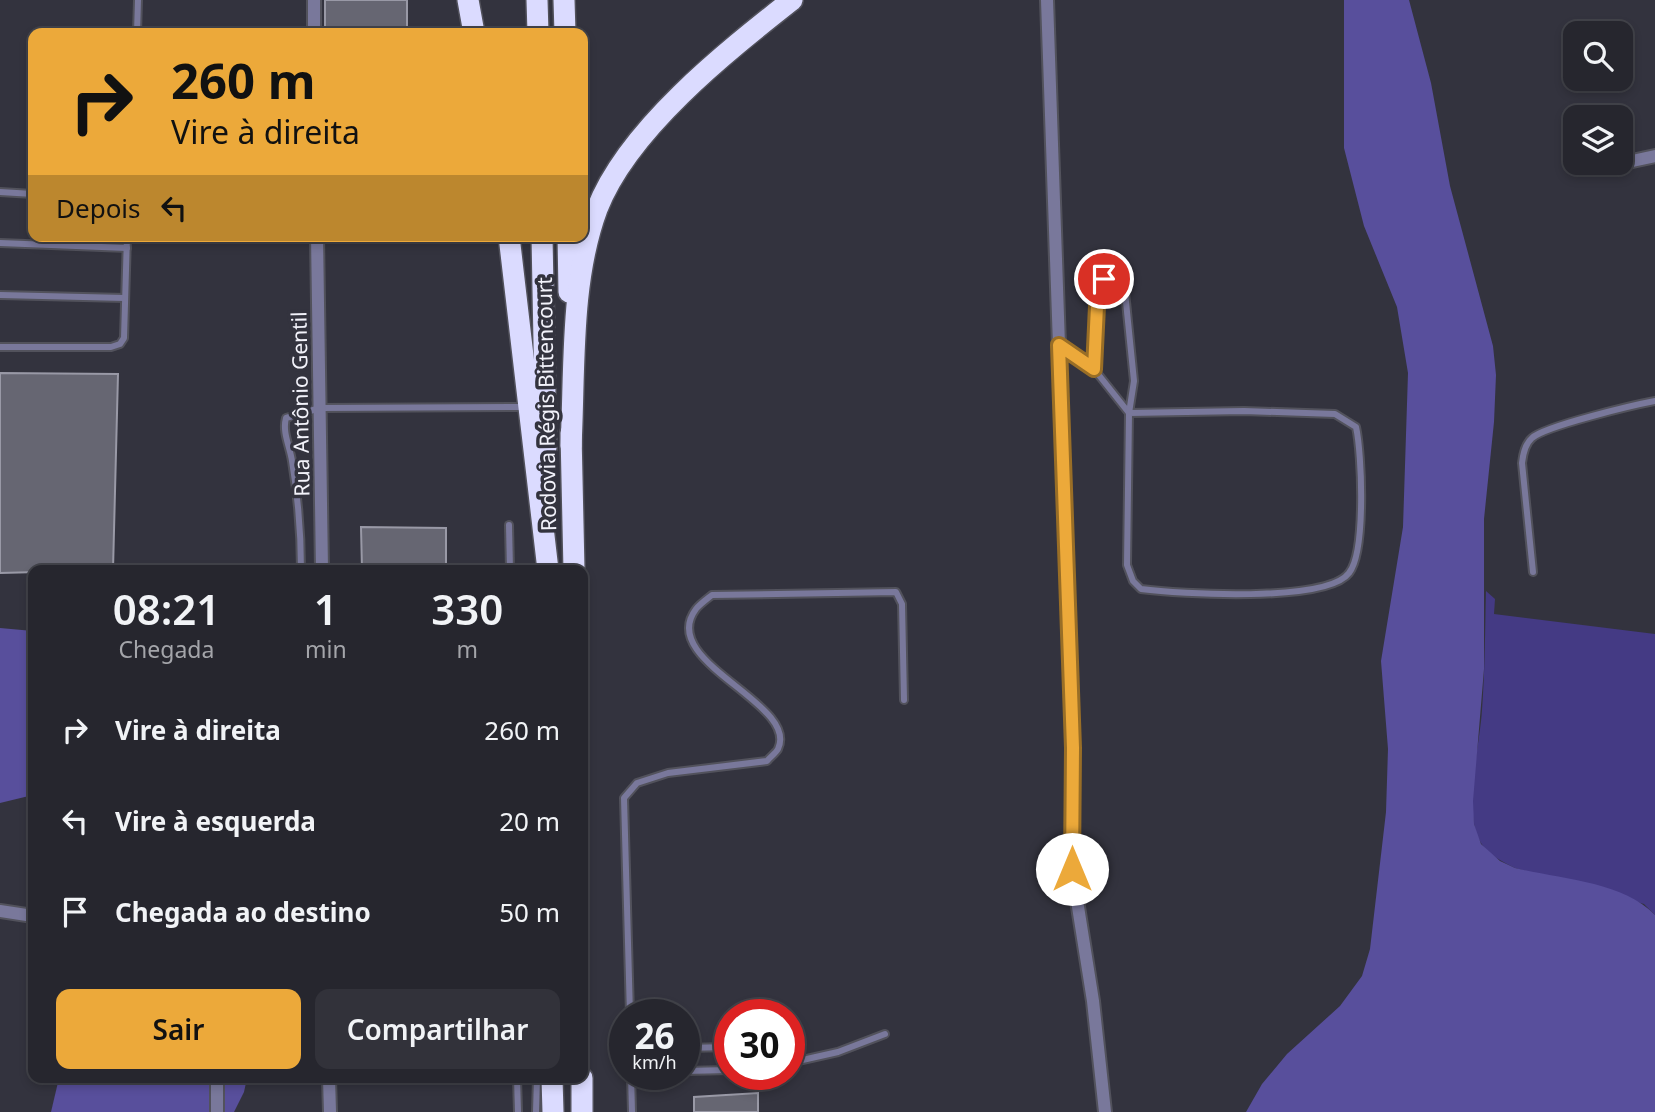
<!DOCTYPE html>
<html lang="pt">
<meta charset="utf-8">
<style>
:root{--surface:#26262e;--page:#32323a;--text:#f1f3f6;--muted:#a4a5aa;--line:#42434a;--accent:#eca93a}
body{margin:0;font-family:"Noto Sans",sans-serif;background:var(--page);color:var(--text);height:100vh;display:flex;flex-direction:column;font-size:26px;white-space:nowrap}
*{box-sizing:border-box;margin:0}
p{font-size:23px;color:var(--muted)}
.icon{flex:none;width:38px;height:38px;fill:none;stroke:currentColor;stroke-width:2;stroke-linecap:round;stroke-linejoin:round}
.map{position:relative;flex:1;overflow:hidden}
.sheet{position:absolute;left:28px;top:565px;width:560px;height:518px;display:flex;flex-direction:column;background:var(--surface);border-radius:14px;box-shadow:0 4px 10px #0003,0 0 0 2px var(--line)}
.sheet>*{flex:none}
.hud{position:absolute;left:28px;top:28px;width:560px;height:214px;border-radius:14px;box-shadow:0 4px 10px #0003,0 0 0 2px var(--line);background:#eca93a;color:#111;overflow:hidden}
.fabs{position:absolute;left:1563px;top:21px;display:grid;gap:14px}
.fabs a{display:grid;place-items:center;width:70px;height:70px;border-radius:14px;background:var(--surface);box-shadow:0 4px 10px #0003,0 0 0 2px var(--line);font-size:35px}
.speed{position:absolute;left:609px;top:999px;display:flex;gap:14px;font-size:35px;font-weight:700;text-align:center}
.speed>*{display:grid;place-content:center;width:91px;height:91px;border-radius:50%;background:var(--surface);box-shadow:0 4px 10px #0003,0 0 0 2px var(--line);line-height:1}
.speed small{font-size:18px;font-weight:400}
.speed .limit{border:10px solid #d22;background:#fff;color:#111}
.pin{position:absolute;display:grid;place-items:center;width:60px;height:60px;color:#fff;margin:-30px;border:4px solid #fff;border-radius:50%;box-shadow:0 2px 7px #0007}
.me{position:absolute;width:77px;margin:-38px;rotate:0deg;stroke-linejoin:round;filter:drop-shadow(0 0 5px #0008)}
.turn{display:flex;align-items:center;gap:24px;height:147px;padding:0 28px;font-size:32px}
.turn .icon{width:91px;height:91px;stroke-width:2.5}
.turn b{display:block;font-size:49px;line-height:60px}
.then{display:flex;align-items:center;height:66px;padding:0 28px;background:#0003;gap:14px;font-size:26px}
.eta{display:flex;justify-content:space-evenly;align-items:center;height:119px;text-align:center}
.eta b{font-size:42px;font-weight:600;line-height:49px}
.button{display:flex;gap:14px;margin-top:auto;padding:14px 28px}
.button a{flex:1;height:80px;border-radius:14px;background:var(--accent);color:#111;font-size:28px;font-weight:600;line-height:80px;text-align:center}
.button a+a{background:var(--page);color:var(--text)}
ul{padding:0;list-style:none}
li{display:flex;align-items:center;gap:21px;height:91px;padding:0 28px}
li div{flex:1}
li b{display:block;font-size:26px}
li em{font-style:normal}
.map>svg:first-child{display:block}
.green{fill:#443a84}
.forest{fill:#584f9c}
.building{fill:#666672;stroke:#9999a6;stroke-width:2}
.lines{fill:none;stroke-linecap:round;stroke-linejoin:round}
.lane-casing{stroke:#52525c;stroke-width:10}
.street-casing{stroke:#52525c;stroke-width:16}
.highway-casing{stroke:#52525c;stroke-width:24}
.lane{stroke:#79789b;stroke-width:6}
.street{stroke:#79789b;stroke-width:12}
.highway{stroke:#dbdbff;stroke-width:21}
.route-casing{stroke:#996e26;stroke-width:18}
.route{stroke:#eca93a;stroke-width:12}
.labels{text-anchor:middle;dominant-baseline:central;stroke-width:7;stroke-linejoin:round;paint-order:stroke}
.street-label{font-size:21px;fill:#f2f2fa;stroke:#33333e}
</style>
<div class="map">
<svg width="1655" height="1112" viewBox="0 0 1655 1112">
<rect width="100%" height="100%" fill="#33333e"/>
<path class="green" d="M1486 591 1495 599 1494 614 1655 634V915L1644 904 1515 868C1503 862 1488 855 1481 843 1462 813 1480 745 1482 710 1485 671 1485 631 1486 591Z"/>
<g class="forest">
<path d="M1344 0H1409L1431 83 1450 186 1493 346 1496 375 1494 422 1484 519V669L1473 801 1474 824 1481 844 1500 861 1515 868C1559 879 1622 881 1655 915V1112H1246L1262 1084 1287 1054 1340 1006 1362 976 1370 949 1386 812 1388 749 1381 661 1403 527 1408 373 1397 307 1364 226 1344 148Z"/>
<polygon points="0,628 33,631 33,795 0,803"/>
<polygon points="59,1078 247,1078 244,1092 234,1112 51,1112"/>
</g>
<g class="building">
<rect x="325" y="0" width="82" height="33"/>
<polygon points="0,373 118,374 113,570 0,573"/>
<polygon points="361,527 446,528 446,570 362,570"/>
<polygon points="758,1093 758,1112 694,1112 694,1097"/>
</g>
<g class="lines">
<defs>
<g id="lane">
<polyline points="137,33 138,0"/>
<polyline points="0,192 33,194"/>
<polyline points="0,243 127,248"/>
<polyline points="0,295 125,298"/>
<polyline points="1059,345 1094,369 1129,413"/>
<polyline points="0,347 111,347 120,344 124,338 127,236"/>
<path d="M1094 369 1098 285C1107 276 1113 277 1124 282L1134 381 1129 413 1127 565 1133 581 1141 589C1178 594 1327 603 1349 573 1366 552 1362 454 1356 427L1335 414 1244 411 1129 413"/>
<polyline points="509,525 510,570"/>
<path d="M301 570C301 534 298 497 292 461 290 447 282 432 286 418L320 408 524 407"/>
<path d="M1533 572 1522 463C1523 454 1525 444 1532 438 1545 426 1634 405 1655 401"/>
<path d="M630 1015 624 798 637 783 668 773 767 761C770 757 776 753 778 749 800 703 656 662 696 609 700 604 707 599 712 595L896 592 902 604 904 700"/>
<polyline points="669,1015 669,1010"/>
<polyline points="684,1048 730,1047"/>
<polyline points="789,1063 838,1052 885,1034"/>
<polyline points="684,1071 730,1070"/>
<polyline points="631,1074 632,1112"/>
<polyline points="517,1078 518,1112"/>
<polyline points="536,1112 537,1078"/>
</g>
<g id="street">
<polyline points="314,0 314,33"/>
<polyline points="1047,0 1073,748 1072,869 1093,1001 1105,1112"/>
<polyline points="1609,166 1655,156"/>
<polyline points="317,236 322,570"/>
<polyline points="0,911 33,916"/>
<polyline points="329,1078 330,1112"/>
<polyline points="217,1112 217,1078"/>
</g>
<g id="highway">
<polyline points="468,0 474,33"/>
<polyline points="537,0 538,33"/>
<polyline points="564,0 565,33"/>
<polyline points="509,236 548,570"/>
<polyline points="542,236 546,448"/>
<polyline points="568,236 569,292"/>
<polyline points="571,433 574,570"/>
<path d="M571 446C575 369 570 282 597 209 628 129 726 52 792 0"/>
<polyline points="552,1078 553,1112"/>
<polyline points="582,1078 582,1112"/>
</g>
</defs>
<use href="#lane" class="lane-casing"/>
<use href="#street" class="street-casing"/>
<use href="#highway" class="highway-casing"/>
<use href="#lane" class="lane"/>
<use href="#street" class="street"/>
<use href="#highway" class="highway"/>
</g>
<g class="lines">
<defs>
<polyline id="route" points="1072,869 1073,748 1059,345 1094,369 1098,285 1104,279"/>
</defs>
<use href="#route" class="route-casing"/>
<use href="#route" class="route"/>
</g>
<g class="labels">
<g class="street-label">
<text transform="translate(300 404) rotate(-91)">Rua Antônio Gentil</text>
<text transform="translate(546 404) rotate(-91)">Rodovia Régis Bittencourt</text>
</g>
</g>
</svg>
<div class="fabs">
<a><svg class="icon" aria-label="search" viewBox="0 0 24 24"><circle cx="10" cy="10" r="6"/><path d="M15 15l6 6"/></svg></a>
<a><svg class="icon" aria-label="layers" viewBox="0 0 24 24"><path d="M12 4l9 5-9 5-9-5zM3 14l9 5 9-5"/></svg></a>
</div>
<div class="speed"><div>26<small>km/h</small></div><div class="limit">30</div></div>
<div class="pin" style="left:1104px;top:279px;background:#d93025"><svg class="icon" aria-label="arrive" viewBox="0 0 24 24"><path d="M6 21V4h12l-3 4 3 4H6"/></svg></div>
<svg class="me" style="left:1072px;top:869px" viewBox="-20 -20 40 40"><circle r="19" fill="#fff"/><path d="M0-13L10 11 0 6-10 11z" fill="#eca93a"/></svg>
<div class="hud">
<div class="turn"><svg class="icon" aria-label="right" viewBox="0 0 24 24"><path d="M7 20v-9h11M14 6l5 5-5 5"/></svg><div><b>260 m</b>Vire à direita</div></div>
<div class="then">Depois<svg class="icon" aria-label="left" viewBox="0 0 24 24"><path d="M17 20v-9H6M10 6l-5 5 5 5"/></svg></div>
</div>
<section class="sheet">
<div class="eta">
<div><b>08:21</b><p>Chegada</p></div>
<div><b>1</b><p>min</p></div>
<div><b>330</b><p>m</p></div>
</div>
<ul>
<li><svg class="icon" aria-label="right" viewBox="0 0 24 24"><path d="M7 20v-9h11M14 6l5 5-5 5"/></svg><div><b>Vire à direita</b></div><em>260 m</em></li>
<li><svg class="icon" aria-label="left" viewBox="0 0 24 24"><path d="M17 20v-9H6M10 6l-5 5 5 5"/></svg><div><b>Vire à esquerda</b></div><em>20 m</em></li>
<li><svg class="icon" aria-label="arrive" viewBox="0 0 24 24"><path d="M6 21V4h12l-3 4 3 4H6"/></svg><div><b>Chegada ao destino</b></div><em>50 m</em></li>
</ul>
<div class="button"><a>Sair</a><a>Compartilhar</a></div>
</section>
</div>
